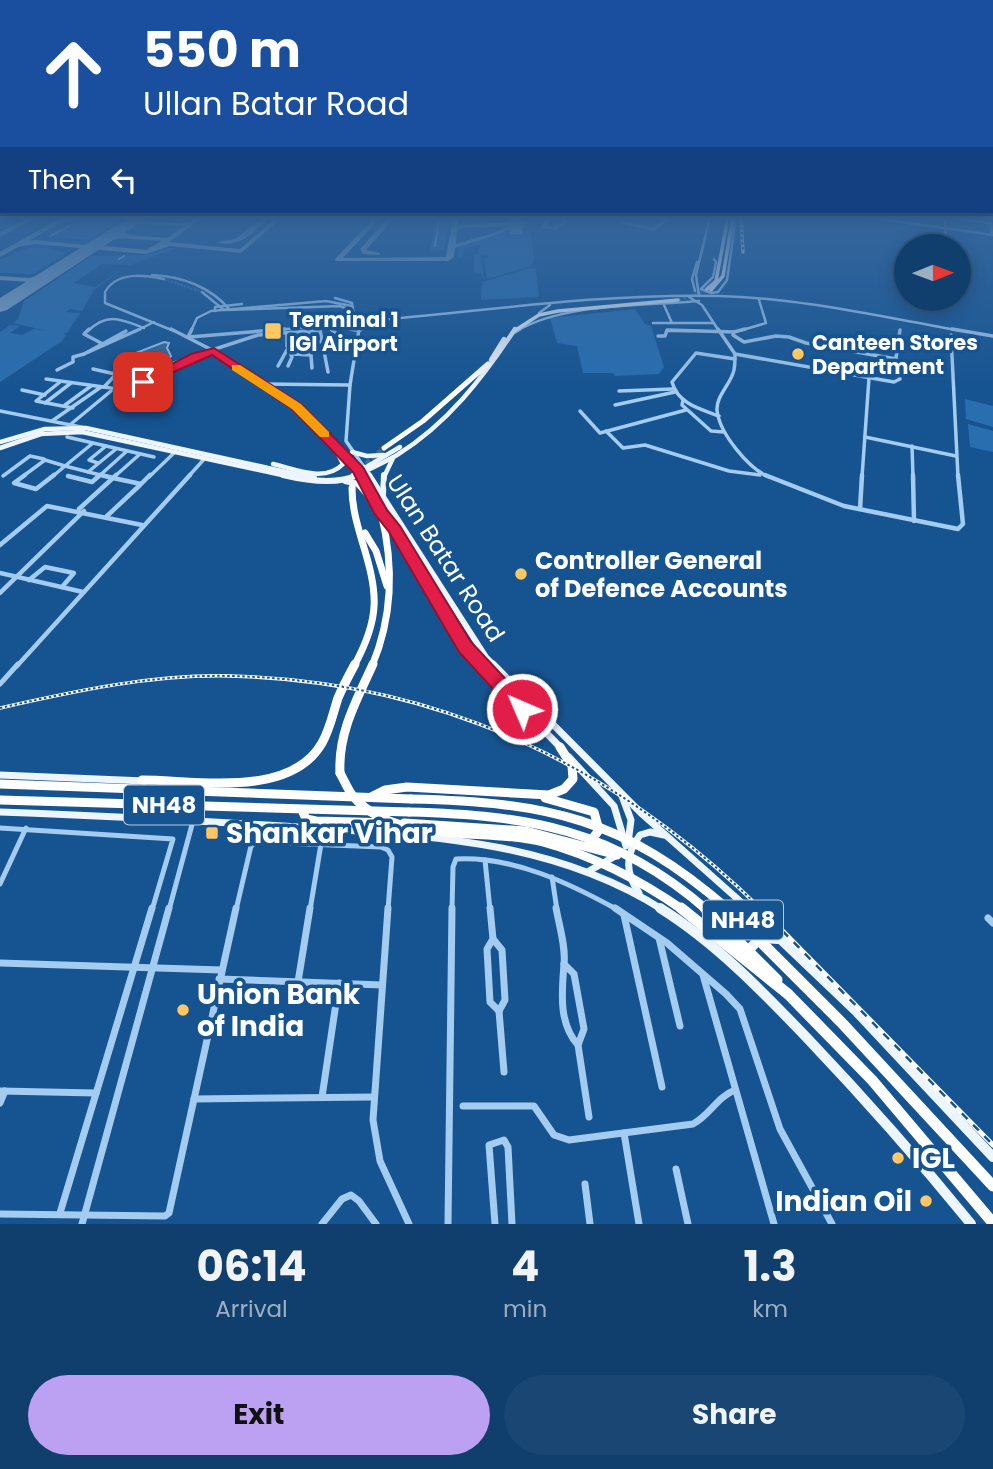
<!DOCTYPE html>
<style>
:root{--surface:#103f6d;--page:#194672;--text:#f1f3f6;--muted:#9cafc2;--line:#305880;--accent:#bca0f2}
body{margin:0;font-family:Poppins,sans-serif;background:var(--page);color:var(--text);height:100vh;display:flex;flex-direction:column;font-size:26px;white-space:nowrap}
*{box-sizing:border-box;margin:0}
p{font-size:23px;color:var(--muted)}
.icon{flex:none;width:38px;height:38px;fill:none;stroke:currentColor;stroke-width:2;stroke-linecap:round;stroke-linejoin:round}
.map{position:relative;height:1224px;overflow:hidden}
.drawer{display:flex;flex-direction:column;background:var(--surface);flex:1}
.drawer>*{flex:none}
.hud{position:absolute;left:0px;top:0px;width:994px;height:214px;box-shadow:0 4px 18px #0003,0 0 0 2px var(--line);background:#1a4fa0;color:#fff;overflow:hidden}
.needle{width:46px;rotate:89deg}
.buttons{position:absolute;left:894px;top:234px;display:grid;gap:14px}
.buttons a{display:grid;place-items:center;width:77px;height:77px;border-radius:50%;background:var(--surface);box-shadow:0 4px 18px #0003,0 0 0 2px var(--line);font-size:35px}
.pin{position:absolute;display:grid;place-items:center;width:60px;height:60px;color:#fff;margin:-30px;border-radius:14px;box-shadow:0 4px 10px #0006}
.me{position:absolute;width:77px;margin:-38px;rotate:315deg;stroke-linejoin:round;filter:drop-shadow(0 0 5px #0008)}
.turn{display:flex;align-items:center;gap:24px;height:147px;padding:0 28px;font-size:32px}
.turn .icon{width:91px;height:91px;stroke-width:2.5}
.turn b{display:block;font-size:49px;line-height:60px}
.then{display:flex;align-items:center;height:66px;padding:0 28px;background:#0003;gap:14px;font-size:26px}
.eta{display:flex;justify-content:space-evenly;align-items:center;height:119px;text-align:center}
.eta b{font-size:42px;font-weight:700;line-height:49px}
.action{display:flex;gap:14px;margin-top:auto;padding:14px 28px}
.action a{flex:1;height:80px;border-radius:42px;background:var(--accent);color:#111;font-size:28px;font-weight:700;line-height:80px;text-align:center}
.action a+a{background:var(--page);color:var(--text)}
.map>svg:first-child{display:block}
.green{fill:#296eaf}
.water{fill:#3b6894;stroke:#96c7f3;stroke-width:2}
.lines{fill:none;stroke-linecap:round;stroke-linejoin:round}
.stream{stroke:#96c7f3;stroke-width:2}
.taxiway{fill:#8aaac8;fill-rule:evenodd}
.runway{fill:#8aaac8;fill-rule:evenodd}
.minor-tunnel{stroke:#396ea2;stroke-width:2.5;stroke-dasharray:2.5 1;stroke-linecap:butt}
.major-tunnel{stroke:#396ea2;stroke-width:3.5;stroke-dasharray:3.5 2;stroke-linecap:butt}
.highway-tunnel-far1{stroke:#396ea2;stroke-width:5;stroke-dasharray:5 2.5;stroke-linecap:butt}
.highway-tunnel{stroke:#396ea2;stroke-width:7;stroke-dasharray:7 3.5;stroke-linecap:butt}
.minor-far4{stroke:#a4cbf0;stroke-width:2.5}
.minor-far3{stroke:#a4cbf0;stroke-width:3.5}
.minor-far2{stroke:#a4cbf0;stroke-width:4.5}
.minor-far1{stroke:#a4cbf0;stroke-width:5}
.minor{stroke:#a4cbf0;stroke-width:7}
.major-far4{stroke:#edf5ff;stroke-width:3.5}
.major-far3{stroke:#edf5ff;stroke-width:4.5}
.major-far2{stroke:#edf5ff;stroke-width:6}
.major-far1{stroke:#edf5ff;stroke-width:7}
.major{stroke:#edf5ff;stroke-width:10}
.highway-far3{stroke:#fff;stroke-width:5}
.highway-far2{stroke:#fff;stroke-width:7}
.highway-far1{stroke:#fff;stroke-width:9}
.highway{stroke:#fff;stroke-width:11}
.rail-far1-casing{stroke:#fff;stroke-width:3.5}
.rail-casing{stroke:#fff;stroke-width:5}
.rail-far1{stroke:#165491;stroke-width:2;stroke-dasharray:2.5;stroke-linecap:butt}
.rail{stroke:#165491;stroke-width:2.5;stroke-dasharray:8;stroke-linecap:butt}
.minor-bridge{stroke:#a4cbf0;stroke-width:2.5}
.highway-bridge-far1{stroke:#fff;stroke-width:9}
.highway-bridge{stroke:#fff;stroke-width:11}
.route{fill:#e11d48;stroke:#92132f;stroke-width:2}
.slow{fill:#f59e0b}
.poi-dot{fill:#ffc763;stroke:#165491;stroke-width:2.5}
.labels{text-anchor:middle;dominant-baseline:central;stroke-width:7;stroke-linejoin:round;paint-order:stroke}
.far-poi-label{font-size:21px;font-weight:bold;fill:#fff;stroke:#165491;text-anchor:start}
.shield{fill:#165491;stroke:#b9ccde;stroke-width:2}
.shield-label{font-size:23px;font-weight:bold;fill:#fff}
.street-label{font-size:24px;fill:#fff;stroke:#165491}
.poi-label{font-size:24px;font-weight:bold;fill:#fff;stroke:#165491;text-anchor:start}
.near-poi-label{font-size:28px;font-weight:bold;fill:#fff;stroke:#165491;text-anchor:start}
</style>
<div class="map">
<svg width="993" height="1224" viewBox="0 0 993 1224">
<rect width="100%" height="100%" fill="#165491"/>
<g class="green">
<polygon points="97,217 126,217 87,240 47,236 55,229"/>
<polygon points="436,217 449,217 444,250 430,251"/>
<polygon points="510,231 531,231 534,260 531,266 487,279 484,258 490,256 481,255 484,280 481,273 474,272 474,255 477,255 481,244 464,249 462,258 457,258 459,247"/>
<polygon points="27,248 46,248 67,253 34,274 0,273 0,260"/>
<polygon points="170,248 177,248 130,265 102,264 74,283 95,287 124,268 94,290 82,311 70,309 66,312 80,313 67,333 63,333 66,335 62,341 0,382 0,332 10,325 20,326 10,333 22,335 34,329 47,331 13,323 18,319 24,301 91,256 145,255"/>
<polygon points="531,268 536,269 539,297 481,300 482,282"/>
<polygon points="635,309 645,324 651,326 664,367 659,374 615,376 613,373 583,373 577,346 557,343 550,318"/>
<polygon points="965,399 993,406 993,427 966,419"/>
<polygon points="968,424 993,431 993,452 970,447"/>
</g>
<polygon class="water" points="164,342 169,343 167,348 171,356 167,361 134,367 125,363 128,356"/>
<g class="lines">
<g class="stream">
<polyline points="176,220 181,217"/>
<polyline points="51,236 70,225"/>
<polyline points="435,246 439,217"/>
<polyline points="119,259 124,256"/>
</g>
<g class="taxiway">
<polygon points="30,217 37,217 0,237 0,232"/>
<path d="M63 217H70L67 219 87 217 58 224 29 241 35 240 85 245 120 234 117 231C134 214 155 223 177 223 187 223 194 217 204 217L169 242 240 249 277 217H283L241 253 170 246 146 254 35 244 18 247 0 257V252ZM141 224 184 226 167 238 128 235 124 231 129 226ZM120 238 162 241 146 250 94 245Z"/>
<path d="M264 217H270C256 231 237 250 217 242L235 239Z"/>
<path d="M375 217H381L343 258 446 257 453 217H459L458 225 528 221 531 223 517 225 500 234 455 248 454 257 448 261H335V259ZM508 226 496 232 456 244 457 230 462 228Z"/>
<polygon points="389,217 395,217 366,250 380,253 380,255 363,254 360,249"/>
<path d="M547 217H558L570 221 556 230 541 228ZM552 219 562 221 553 227 547 226Z"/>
<polygon points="666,217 672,217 654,231 619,223 622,221 653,227"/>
<polygon points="50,272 53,274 52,275 30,282 0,280 0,276 30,278"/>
</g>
<g class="runway">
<polygon points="130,217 148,217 7,310 0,312 0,298"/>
<polygon points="508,217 524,217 522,234 510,234"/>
</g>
<polyline class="minor-tunnel" points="164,279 202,292"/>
<polyline class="major-tunnel" points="678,300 711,290"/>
<polyline class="highway-tunnel-far1" points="359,477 367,463 384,448"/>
<polyline class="highway-tunnel" points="353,488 360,475"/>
<g class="minor-far4">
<polyline points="867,217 993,235"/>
<polyline points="986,217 993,218"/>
<polyline points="946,247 945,217 991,223 992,235"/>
<polyline points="714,259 716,262 713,277 701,289 711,293 718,292 727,280 736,217"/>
<path d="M164 279C144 275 117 271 105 292V303L174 331"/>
<polyline points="695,291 692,279 697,262"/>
<polyline points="699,296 696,275 710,217"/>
<polyline points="689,297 702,305 719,331"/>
<polyline points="335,298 352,303 354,316"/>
<polyline points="664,305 672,323"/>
<polyline points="314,307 339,306 353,310"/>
<polyline points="215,311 215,307 242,304"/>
<polyline points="539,313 550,305"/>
<path d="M354 316 380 320C492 310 608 293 720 296 801 298 882 317 962 331"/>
<polyline points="358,318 359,331"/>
<polyline points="350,319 354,328"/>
<polyline points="653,323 713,323"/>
<polyline points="328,325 332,331"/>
<path d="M88 331C107 312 121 319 144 328"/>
<polyline points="136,331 154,322"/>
<polyline points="191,331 197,318 211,311 326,301 352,306"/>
<polyline points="264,331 332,325 355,330"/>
<polyline points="311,331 320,331"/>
<polyline points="359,331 379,321"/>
<path d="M517 331C563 303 645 306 699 301"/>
<polyline points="667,331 691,331"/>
<polyline points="739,331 766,323 759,300"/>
</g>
<g class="minor-far3">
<polyline points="89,329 84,334 101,343"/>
<polyline points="171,329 212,350 297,407 358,470"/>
<polyline points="331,329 342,338"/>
<polyline points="350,329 355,330"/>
<polyline points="359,329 350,385 346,441 364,467"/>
<polyline points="718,329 735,354 894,382 900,379 895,365 900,330"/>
<polyline points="745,329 734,332 733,335 744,342 776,336 789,337 806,343 896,359"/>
<polyline points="952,329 993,336"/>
<polyline points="126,331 84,354 140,329"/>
<polyline points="309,331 312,368"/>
<polyline points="358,331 362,329"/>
<polyline points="287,333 287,346 292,357 288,366"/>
<polyline points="513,333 520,329"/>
<polyline points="951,335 958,477"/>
<polyline points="658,336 665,336 667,330 734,332"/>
<polyline points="188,337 192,329"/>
<polyline points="189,337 285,329"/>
<polyline points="310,342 357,340"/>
<polyline points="212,350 258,335 320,330 328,372"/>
<polyline points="293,354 311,355"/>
<path d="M735 354C735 359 735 365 734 370 731 384 716 396 717 410 719 433 749 469 769 477"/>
<polyline points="174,363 213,352"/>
<polyline points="278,366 288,348"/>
<polyline points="93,369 115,374"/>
<polyline points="57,370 73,362 73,357 84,354"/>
<polyline points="46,379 118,389 152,378 195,357"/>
<polyline points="60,382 36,401 73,408"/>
<polyline points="263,384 350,385"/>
<polyline points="104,387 121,369 123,359"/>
<polyline points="22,390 45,395"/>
<polyline points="619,391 673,389"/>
<polyline points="683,400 682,405 711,431 724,432"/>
<polyline points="45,403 71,383"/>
<polyline points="65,405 91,386"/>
<polyline points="615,405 675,392"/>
<polyline points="0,411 86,428"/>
<polyline points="580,411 600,433 686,410"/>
<path d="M719 416C700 409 678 404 672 382L696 353 735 359"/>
<polyline points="52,421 101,387"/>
<polyline points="71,424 111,391"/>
<polyline points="606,431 623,448 645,445 729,471 760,475"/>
<polyline points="67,437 154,457"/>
<polyline points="865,437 956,456"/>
<polyline points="912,446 913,477"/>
<polyline points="98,463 89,460 106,446"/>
<polyline points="65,466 108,477"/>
<polyline points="65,466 93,443"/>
<polyline points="88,472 116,449"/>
<polyline points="3,476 30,456 44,459"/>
<polyline points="68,476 72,477"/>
<polyline points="22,477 45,460 65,466"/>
<polyline points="52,477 65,466"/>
<polyline points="98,477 127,451"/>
<polyline points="114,477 140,454"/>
<polyline points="149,477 175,452"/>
<polyline points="188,477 206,457"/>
<polyline points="862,477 869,378"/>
</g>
<g class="minor-far2">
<polyline points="25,475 14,483 36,489 54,475"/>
<polyline points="101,475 113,478 116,475"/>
<polyline points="765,475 844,506 958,529 963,524 958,475"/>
<polyline points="913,475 914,521"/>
<polyline points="68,476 92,482 100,475"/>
<polyline points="79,509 113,478 141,484 150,475"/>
<polyline points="860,509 862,475"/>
<polyline points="107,516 140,485"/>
<polyline points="0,545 47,506 142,525"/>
<polyline points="0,573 83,592"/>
<polyline points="29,580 45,567 74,573 62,587"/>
<polyline points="0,593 84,511"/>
<polyline points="17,666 190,475"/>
</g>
<g class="minor-far1">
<polyline points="0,684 18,664"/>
<polyline points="0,828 173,839 152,910"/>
<polyline points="485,860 490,910"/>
<polyline points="552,877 557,910"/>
<polyline points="0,884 26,828"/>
<polyline points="169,910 193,821"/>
<polyline points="236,910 251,846 257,842 381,847 388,850 392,857 388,910"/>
<polyline points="310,910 321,844"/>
<path d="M452 910 453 867 456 859C513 856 569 883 618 910"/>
</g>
<g class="minor">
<polyline points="388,908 373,1120 380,1161 409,1224"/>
<polyline points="490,908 493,939 487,949 490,1002 499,1011"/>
<path d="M556 908C559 925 566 947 564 964 562 991 558 1023 578 1045"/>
<polyline points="615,908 667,943 726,994 740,1009 780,1129 832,1224"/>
<polyline points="624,915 662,1087"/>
<polyline points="988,918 993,923"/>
<polyline points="659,938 680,1026"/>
<polyline points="493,939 502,950 505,1000 499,1011 504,1072"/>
<polyline points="0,963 221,970"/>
<polyline points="564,964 574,974 584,1029 578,1045 589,1117"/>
<polyline points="703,975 774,1224"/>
<polyline points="219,979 382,985"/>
<polyline points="298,982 310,908"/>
<polyline points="0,1091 96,1093"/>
<polyline points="322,1097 339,983"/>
<polyline points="194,1099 374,1097"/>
<polyline points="0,1103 5,1091"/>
<path d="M463 1106H534L554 1135 569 1140 693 1124C710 1115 717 1097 735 1090"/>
<polyline points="624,1133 639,1224"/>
<polyline points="676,1169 688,1224"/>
<polyline points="585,1184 590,1224"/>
<polyline points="60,1213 152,908"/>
<polyline points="0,1214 165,1216 169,1213 236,908"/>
<polyline points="82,1224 169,908"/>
<polyline points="322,1224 342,1199 351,1195 359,1201 376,1224"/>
<polyline points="448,1224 452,908"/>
<polyline points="495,1224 489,1145 504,1140 508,1147 512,1224"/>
</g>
<g class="major-far4">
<polyline points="707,289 716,281 728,217"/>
<polyline points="711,290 723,276 733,217"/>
<polyline points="514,331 539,315 558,311 678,300"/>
</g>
<g class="major-far3">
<polyline points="491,360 504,339"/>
<polyline points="0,442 45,429 86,428 309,477"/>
<polyline points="0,448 41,434 82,432 291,477"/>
<polyline points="352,452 367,456 384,455"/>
<path d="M273 464C295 469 325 483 343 464L334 446"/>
<polyline points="364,467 370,477"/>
<polyline points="359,471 362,477"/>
<polyline points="353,475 400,447"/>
<path d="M353 477C368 470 383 463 397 455 447 424 483 378 515 329"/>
<polyline points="384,477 393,458"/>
</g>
<g class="major-far2">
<path d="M283 475C304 480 336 486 357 475"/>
<polyline points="301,475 314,478"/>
<path d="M361 475C374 500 390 521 404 545 429 586 450 629 481 666"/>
<polyline points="369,475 486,657 495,666"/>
<polyline points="345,481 358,484 372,500"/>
<polyline points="383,494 384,475"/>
</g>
<g class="major-far1">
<polyline points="479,664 562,749"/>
<polyline points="493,664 642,814 750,910"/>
<polyline points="569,757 614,806 626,846"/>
<polyline points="0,775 145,781"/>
<polyline points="622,796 631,820 628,843"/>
<path d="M0 812C104 816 208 821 312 828 434 836 556 842 663 910"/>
<polyline points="589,871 619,854"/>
<path d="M639 893C625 873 625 855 640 835L650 832 664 835"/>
</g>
<g class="major">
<path d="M660 908C716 943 763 992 808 1039 865 1099 919 1160 971 1224"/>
<polyline points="748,908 857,1012 993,1157"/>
<polyline points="747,952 760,938 778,939"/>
</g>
<polyline class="highway-far3" points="384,448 423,421 488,364"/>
<g class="highway-far2">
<path d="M352 488C352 507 357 524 362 541 378 593 381 617 354 666"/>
<polyline points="365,533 376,551 387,586"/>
<path d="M372 666C393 616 394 565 381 513"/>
</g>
<g class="highway-far1">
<path d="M340 773C338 732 357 700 373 664"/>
<path d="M142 780C196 780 290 799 322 743 330 729 333 713 338 698 343 686 349 675 355 664"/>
<polyline points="0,784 411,799"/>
<polyline points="371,797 385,790 407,787 549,795 564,789 573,779 572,766 560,747"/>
<polyline points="545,798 594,812 599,830 590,842"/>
<polyline points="0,800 409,812"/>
<polyline points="302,810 306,819 316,821 393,823"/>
<polyline points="404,823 526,831 617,855"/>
<polyline points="403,835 417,829"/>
</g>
<polyline class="highway" points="788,994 872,1080 993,1223"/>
<defs>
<g id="rail-far1">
<polyline points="741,217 743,252"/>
<path d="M0 708C75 691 153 674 231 676 438 681 615 765 762 910"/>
</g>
<polyline id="rail" points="760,908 993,1145"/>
</defs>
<use href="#rail-far1" class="rail-far1-casing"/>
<use href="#rail" class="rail-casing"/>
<use href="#rail-far1" class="rail-far1"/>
<use href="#rail" class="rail"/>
<g class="minor-bridge">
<path d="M152 275C181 276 211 287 230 310"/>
<polyline points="202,292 224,310 314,307"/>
</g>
<g class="highway-bridge-far1">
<path d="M340 773C344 780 348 790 353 796 394 846 486 827 543 842 594 856 640 880 683 910"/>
<path d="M411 799C547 802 624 818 729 910"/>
<path d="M409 812C528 815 614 829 707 910"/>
</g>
<g class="highway-bridge">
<polyline points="681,908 788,994"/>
<polyline points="705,908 777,980"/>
<polyline points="727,908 841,1022 993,1186"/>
</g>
</g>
<linearGradient id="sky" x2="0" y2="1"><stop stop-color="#0c2e50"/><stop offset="0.56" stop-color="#36679d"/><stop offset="1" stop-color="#36679d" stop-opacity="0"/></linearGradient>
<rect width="993" height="388" fill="url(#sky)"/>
<polygon class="route" points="214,348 301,404 363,467 387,510 400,526 471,642 528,703 531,709 528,714 522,716 516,714 459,652 389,532 374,513 353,472 292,409 212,355 147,384 137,382 191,354"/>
<polygon class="slow" points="232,365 240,365 301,404 329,432 329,437 320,437 292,409 232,370"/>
<g class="poi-dot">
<rect x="264" y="322" width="18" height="18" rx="3.5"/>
<circle cx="798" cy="354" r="7"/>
<circle cx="521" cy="574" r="7"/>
<rect x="205" y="826" width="14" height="14" rx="3.5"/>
<circle cx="183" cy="1010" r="7"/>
<circle cx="898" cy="1158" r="7"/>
<circle cx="926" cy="1201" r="7"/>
</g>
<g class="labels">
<g class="far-poi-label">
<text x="289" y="319">Terminal 1<tspan x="289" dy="24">IGI Airport</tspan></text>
<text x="812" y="342">Canteen Stores<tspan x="812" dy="24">Department</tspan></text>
</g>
<g class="shield">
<rect x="124" y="785.5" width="80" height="39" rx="5"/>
<rect x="703" y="900.5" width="80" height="39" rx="5"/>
</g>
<g class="shield-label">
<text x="164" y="805">NH48</text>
<text x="743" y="920">NH48</text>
</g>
<g class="street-label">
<text transform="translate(446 558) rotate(57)">Ulan Batar Road</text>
</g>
<g class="poi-label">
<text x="535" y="560">Controller General<tspan x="535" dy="28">of Defence Accounts</tspan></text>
</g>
<g class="near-poi-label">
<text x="226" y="833">Shankar Vihar</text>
<text x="197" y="994">Union Bank<tspan x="197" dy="32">of India</tspan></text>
<text x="912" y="1158">IGL</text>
<text x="912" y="1201" text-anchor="end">Indian Oil</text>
</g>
</g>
</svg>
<div class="buttons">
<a><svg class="needle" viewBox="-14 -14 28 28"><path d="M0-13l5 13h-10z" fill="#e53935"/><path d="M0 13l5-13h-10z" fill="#9cafc2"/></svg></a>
</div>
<div class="pin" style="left:143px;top:382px;background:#d93025"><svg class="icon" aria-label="arrive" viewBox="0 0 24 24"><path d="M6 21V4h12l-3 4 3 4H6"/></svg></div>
<svg class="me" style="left:522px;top:709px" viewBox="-20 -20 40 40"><circle r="17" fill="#e11d48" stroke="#fff" stroke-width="3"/><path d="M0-11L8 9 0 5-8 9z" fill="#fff"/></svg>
<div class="hud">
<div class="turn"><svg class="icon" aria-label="ahead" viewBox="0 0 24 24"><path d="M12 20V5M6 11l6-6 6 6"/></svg><div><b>550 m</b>Ullan Batar Road</div></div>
<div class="then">Then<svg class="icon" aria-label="left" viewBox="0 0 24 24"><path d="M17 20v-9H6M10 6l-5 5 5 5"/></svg></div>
</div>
</div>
<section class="drawer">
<div class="eta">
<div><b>06:14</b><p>Arrival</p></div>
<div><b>4</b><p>min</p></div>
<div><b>1.3</b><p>km</p></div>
</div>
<div class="action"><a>Exit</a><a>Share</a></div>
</section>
